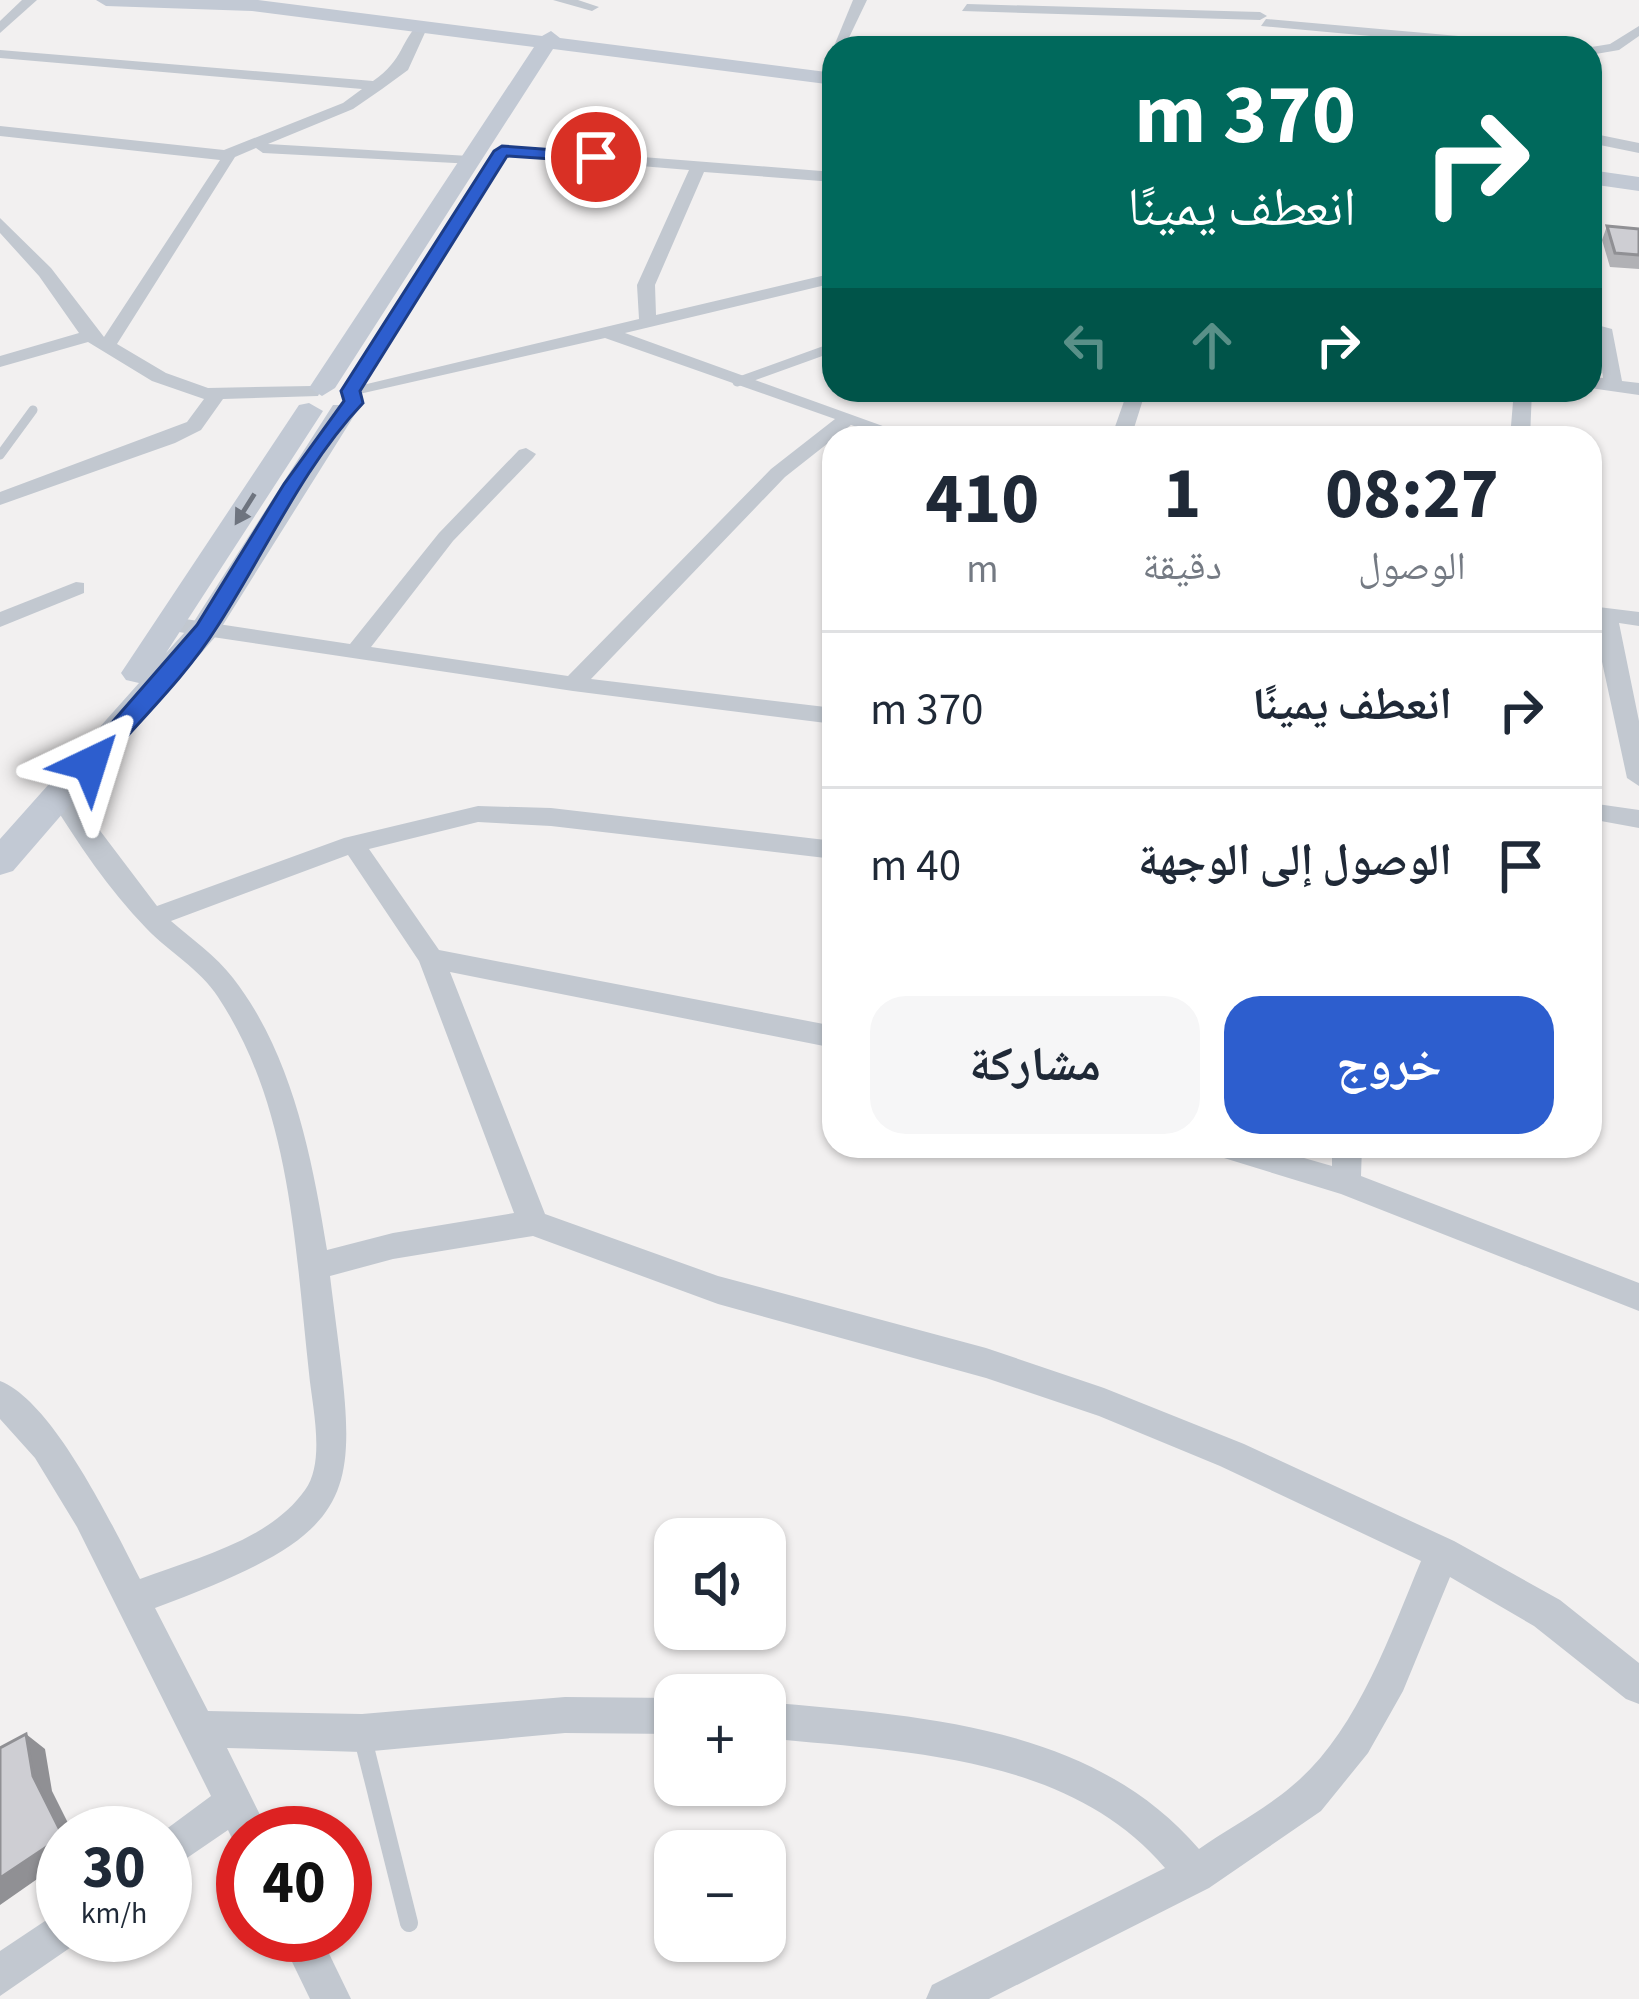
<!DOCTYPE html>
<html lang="ar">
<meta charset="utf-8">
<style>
:root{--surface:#fff;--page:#f6f6f7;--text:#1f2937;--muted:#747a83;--line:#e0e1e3;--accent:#2d5ece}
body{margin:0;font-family:"Source Sans 3","Noto Naskh Arabic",sans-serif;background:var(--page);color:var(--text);direction:rtl;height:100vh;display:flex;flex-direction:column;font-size:45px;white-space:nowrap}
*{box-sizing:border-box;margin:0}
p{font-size:39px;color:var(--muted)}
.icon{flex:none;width:66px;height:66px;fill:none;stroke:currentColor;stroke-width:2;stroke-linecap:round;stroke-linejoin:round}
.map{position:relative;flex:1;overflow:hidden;direction:ltr}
.drawer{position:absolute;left:822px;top:426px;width:780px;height:732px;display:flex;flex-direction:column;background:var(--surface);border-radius:36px;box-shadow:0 3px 9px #0004;direction:rtl}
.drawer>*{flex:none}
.top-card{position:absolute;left:822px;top:36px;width:780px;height:366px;border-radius:36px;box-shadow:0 3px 9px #0004;direction:rtl;background:#00695c;color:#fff;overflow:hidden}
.fabs{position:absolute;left:654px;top:1518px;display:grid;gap:24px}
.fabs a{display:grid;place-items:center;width:132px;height:132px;border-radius:24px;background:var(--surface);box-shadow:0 3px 9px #0004;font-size:60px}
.speed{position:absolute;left:36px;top:1806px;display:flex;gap:24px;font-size:60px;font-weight:700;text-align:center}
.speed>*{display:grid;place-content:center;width:156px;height:156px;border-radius:50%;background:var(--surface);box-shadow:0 3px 9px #0004;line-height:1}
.speed small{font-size:30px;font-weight:400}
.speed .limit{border:18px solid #d22;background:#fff;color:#111}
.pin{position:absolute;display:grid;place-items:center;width:102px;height:102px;color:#fff;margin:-51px;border:6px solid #fff;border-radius:50%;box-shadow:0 3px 12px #0007}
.me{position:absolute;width:132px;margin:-66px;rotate:41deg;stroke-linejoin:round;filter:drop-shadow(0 0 9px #0008)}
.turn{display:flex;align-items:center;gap:42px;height:252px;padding:0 48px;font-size:54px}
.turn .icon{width:156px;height:156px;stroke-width:2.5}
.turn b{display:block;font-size:84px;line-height:102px}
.lanes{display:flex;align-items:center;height:114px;padding:0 48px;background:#0003;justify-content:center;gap:60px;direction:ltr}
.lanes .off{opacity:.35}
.eta{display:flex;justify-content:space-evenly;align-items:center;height:204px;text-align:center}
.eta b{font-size:72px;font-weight:700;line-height:84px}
.primary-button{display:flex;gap:24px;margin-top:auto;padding:24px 48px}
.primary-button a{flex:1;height:138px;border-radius:36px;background:var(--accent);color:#fff;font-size:48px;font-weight:700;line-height:138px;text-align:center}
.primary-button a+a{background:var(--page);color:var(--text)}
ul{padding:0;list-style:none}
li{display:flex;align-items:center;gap:36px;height:156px;padding:0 48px;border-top:3px solid var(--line)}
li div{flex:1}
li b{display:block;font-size:45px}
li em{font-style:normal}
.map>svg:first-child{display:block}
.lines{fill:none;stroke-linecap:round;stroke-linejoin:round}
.lane-far2{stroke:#c2c8d0;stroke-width:8}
.lane-far1{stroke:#c2c8d0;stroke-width:9}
.lane{stroke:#c2c8d0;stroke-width:18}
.street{fill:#c2c8d0;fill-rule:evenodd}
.secondary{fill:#c2c9d4;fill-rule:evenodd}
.wall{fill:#b1b1b5}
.shaded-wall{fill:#909094}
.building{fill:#ceced3;stroke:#909094;stroke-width:3}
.oneway{fill:#6e747f}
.route{fill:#2d5ece;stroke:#1d3d86;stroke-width:3}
</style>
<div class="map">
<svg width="1639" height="1999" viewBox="0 0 1639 1999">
<rect width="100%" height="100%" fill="#f2f0f0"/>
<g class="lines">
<polyline class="lane-far2" points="1590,198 1591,245"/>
<g class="lane-far1">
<polyline points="1591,242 1591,249"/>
<polyline points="737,382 834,347"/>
<polyline points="0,455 33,410"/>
</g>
<polyline class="lane" points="362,1735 409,1923"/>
<g class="street">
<polygon points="22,0 37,0 0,33 0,21"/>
<polygon points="553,0 578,0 599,7 592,11"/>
<polygon points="853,0 867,0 844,48 832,51"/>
<polygon points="967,4 1260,12 1267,16 1260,20 962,11"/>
<polygon points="1266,19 1548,44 1555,48 1501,48 1261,26"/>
<path d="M421 22 428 26 408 70 382 89 353 109 268 144 469 156 477 161 474 164 263 153 256 148 235 157 117 344 166 373 208 388 311 386 320 392 318 396 223 399 201 430 175 443 0 505V492L187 422 204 399 152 381 88 342 0 367V356L79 333 39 276 0 233V218L51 268 104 337 220 160 0 136V126L224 150 343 103 362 89 0 58V50L373 81C405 59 400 40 421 22Z"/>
<polygon points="1639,26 1639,36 1619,50 1590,55 1590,48 1585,48 1610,44"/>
<polygon points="1590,133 1639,143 1639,153 1590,143"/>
<polygon points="502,146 834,172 834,182 704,172 655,285 656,315 834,273 834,283 625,333 916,438 888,438 851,425 785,477 591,679 834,708 834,724 573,691 172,631 161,624 172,617 350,644 439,533 519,450 526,448 536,454 533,458 453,541 371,647 568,676 771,469 835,419 605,338 346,397 346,389 639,319 637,285 689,170 497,154 494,151"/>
<polygon points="1597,325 1612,329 1622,381 1639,383 1639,395 1590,388 1590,376 1603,378"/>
<polygon points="1128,390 1146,390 1134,428 1165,438 1111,438"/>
<polygon points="1514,390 1532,390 1530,438 1510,438"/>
<polygon points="76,582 84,583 84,593 0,627 0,612"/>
<polygon points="1590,606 1639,612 1639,626 1619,623 1639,721 1639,786 1627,778"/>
<path d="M61 789 70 791 157 906 344 838 478 806 551 808 834 841V859L551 826 478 822 369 849 439 950 834 1026V1048L450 972 545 1214 718 1276 986 1348 1104 1388 1244 1444 1454 1541 1560 1600 1639 1663V1704L1626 1699 1534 1626 1450 1577 1403 1691 1368 1753 1321 1811 1209 1888 989 1999H926L932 1985 1165 1868C1068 1754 902 1752 765 1738V1702C917 1716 1092 1724 1199 1849 1229 1828 1264 1810 1292 1786 1356 1734 1390 1635 1421 1561L1220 1466 1099 1416 986 1378 718 1304 533 1236 393 1259 330 1276C357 1496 378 1525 155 1608L208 1711 362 1714 565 1697 675 1698V1734L565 1733 362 1752 227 1748 269 1833H243V1849L236 1847 228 1830 165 1873V1833H161L211 1796 77 1527 35 1458 0 1419V1381C54 1402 113 1527 140 1579 195 1558 269 1541 305 1490 326 1461 312 1406 309 1373 295 1247 291 1107 218 997 200 969 169 952 146 928 109 890 77 842 49 797ZM348 855 419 961 514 1213 393 1233 327 1250C312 1157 292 1054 233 978 216 956 192 939 171 921Z"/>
<polygon points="1590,803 1639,810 1639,828 1590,819"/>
<polygon points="1206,1146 1262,1146 1332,1166 1332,1146 1362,1146 1361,1176 1639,1283 1639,1311 1341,1194 1211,1154"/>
<polygon points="63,1909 63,1935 80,1935 77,1943 0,1996 0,1951"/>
<polygon points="279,1935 320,1935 351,1999 310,1999"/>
</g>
<g class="secondary">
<polygon points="96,0 258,0 542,36 551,31 560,38 834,73 834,85 553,49 335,388 322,396 309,388 534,47 252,11 106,6"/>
<polygon points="1590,170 1639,177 1639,191 1590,184"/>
<polygon points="309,403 323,411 166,653 193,623 333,405 353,405 357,411 216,636 13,871 0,875 0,839 139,683 126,680 121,673 299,405"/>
</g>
</g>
<polygon class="wall" points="1607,226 1639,229 1639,269 1610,267 1602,240"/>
<polygon class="shaded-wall" points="26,1734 45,1749 52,1791 73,1833 63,1833 63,1861 0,1905 0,1878 33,1776"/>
<g class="building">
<polygon points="1607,226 1639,229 1639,255 1615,253"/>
<polygon points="26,1734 33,1776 63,1836 0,1878 0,1748"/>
</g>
<defs><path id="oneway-solid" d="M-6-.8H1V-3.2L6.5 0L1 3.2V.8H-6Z" transform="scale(3)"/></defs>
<use class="oneway" href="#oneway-solid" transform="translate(245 509) rotate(122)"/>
<path class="route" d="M502 146 596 153 604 157 596 162 507 156 360 391 363 403C303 466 265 553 217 627 185 678 137 723 98 769H81V758L197 625 284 484 344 401 341 391 494 151Z"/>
</svg>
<div class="fabs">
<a><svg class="icon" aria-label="sound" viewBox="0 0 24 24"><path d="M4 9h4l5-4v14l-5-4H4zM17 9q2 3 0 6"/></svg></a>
<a>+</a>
<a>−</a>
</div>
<div class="speed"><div>30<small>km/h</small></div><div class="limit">40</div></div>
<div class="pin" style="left:596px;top:157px;background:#d93025"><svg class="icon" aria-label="arrive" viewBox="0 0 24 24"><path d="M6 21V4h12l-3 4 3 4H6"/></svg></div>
<svg class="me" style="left:90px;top:764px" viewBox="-20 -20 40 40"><path d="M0-17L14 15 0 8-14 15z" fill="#2d5ece" stroke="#fff" stroke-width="4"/></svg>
<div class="top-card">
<div class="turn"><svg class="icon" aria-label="right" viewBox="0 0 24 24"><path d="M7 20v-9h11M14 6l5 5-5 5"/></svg><div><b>370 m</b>انعطف يمينًا</div></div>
<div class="lanes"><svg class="icon off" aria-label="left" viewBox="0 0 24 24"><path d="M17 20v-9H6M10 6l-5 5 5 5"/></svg><svg class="icon off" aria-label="ahead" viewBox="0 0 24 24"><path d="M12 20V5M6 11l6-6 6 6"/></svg><svg class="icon" aria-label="right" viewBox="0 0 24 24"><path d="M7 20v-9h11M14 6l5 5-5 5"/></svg></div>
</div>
<section class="drawer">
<div class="eta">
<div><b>08:27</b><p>الوصول</p></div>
<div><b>1</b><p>دقيقة</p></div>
<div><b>410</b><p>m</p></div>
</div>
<ul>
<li><svg class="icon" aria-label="right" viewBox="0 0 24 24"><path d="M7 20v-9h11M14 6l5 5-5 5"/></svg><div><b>انعطف يمينًا</b></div><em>370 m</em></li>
<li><svg class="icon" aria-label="arrive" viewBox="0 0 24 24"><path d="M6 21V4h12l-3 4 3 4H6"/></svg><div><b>الوصول إلى الوجهة</b></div><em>40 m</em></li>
</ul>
<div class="primary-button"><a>خروج</a><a>مشاركة</a></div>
</section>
</div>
